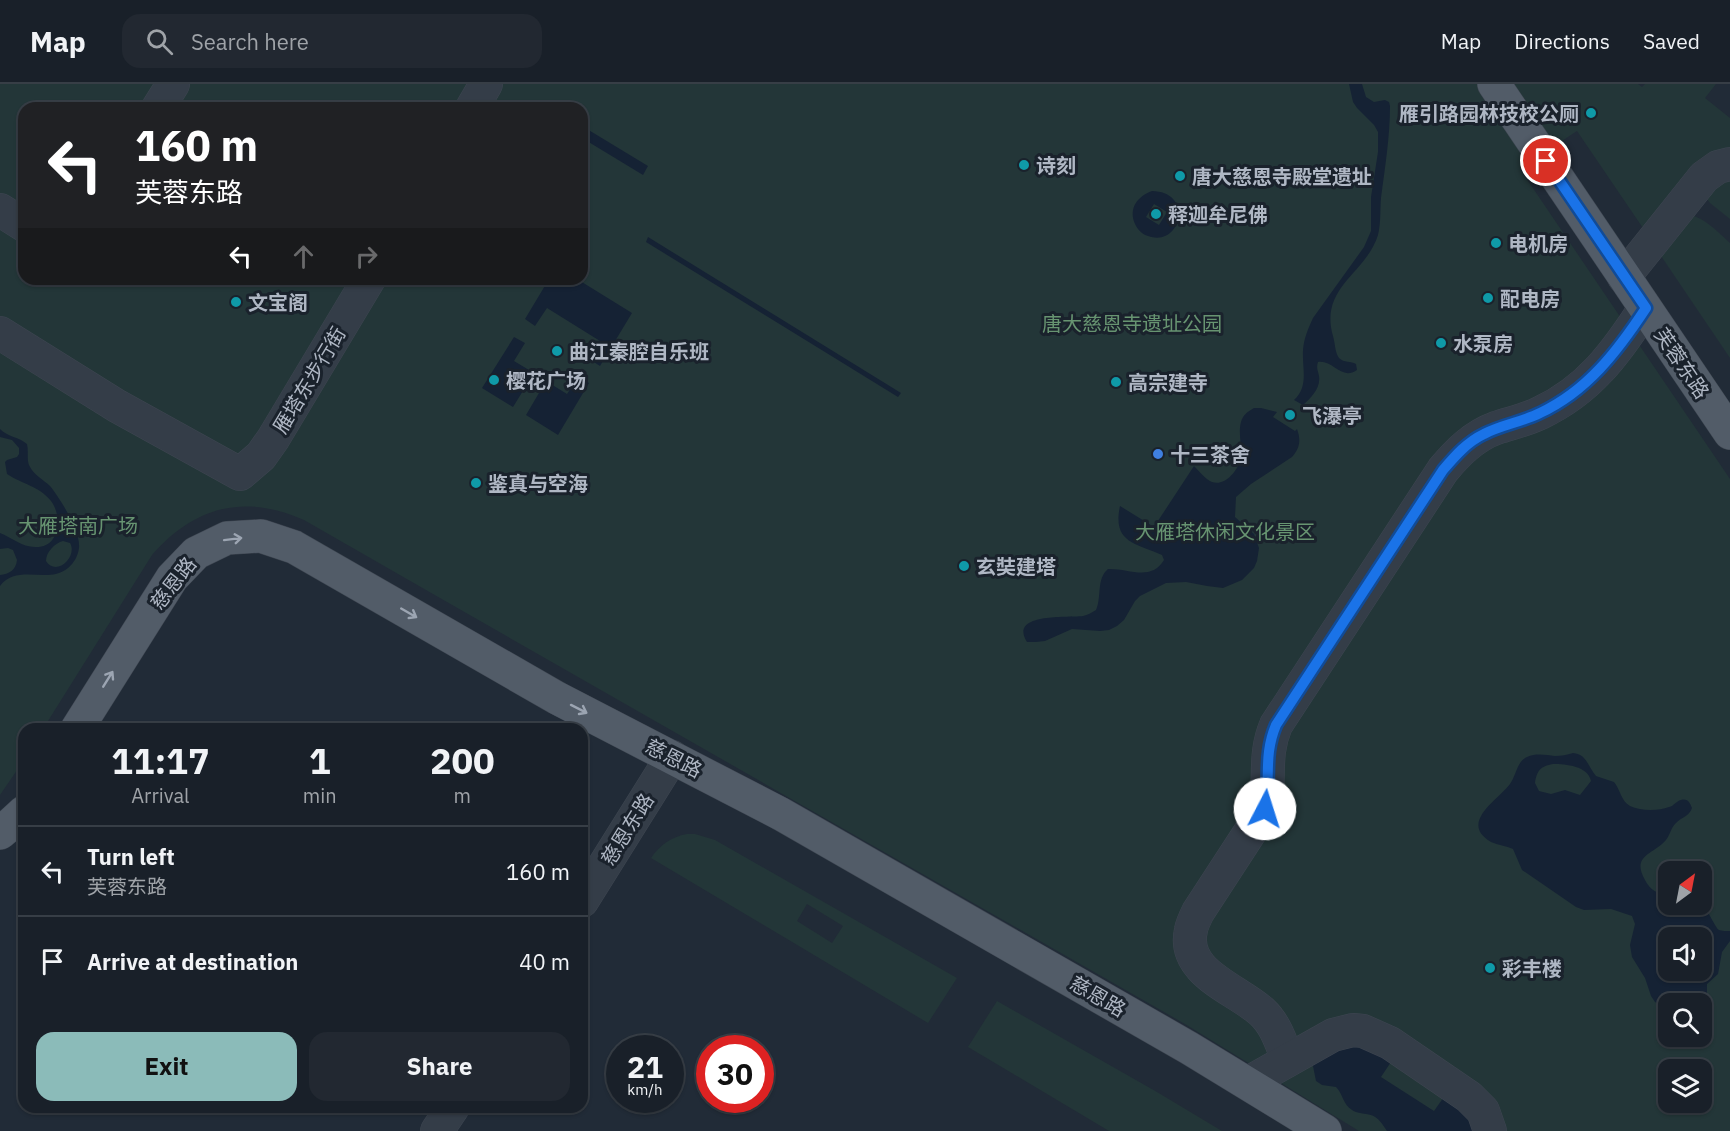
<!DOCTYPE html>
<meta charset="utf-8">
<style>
:root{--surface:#192029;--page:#222831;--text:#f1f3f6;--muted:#9fa3a8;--line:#373e46;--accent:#8bbbb9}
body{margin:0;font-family:"IBM Plex Sans","Noto Sans SC",sans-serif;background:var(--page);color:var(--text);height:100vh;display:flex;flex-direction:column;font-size:22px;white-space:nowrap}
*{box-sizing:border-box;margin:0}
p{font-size:20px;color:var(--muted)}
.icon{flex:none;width:33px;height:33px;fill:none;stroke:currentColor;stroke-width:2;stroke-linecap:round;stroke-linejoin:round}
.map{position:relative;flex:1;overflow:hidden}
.panel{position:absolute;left:18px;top:639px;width:570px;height:390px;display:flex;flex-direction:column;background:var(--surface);border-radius:18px;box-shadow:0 2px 4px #0004,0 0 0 2px var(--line)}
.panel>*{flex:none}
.guide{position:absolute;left:18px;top:18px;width:570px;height:183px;border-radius:18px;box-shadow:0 2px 4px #0004,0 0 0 2px var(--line);background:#202124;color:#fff;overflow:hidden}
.needle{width:39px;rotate:32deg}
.buttons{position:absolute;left:1658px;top:777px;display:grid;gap:12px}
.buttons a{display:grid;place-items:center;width:54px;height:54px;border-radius:12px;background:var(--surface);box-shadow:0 2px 4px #0004,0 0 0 2px var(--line);font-size:30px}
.speed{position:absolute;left:606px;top:951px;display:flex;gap:12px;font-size:30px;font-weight:700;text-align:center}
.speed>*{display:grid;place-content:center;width:78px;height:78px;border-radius:50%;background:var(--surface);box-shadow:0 2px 4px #0004,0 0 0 2px var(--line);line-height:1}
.speed small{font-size:15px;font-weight:400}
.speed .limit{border:9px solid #d22;background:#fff;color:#111}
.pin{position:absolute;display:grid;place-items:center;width:51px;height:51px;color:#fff;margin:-26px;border:3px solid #fff;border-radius:50%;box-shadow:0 2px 6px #0007}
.me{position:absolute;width:66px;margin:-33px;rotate:5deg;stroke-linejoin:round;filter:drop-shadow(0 0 4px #0008)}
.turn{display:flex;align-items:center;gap:21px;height:126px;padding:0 18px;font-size:27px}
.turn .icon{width:78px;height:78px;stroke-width:2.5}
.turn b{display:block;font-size:42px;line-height:51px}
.lanes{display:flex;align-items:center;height:57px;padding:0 18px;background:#0003;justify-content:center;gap:30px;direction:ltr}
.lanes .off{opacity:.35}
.eta{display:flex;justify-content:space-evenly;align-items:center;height:102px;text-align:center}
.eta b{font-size:36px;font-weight:700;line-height:42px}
.cta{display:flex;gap:12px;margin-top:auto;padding:12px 18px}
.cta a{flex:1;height:69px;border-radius:18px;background:var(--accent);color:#111;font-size:24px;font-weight:700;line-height:69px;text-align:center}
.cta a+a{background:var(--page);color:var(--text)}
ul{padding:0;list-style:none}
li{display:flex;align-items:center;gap:18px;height:90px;padding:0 18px;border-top:2px solid var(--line)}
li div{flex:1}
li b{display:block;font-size:22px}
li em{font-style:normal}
header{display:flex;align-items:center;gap:36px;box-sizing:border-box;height:84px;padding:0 30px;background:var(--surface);border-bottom:2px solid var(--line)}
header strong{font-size:28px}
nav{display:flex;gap:33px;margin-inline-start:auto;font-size:21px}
.search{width:420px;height:54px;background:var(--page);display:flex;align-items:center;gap:15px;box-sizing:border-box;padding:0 21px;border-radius:18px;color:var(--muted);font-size:22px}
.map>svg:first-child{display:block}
.green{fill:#233638;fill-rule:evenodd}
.water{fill:#152234;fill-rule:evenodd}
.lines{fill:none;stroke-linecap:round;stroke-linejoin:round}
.minor-casing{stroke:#3e4651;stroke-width:34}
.major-casing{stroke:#3e4651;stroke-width:34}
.minor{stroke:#343d48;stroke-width:33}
.major{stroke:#525c68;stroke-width:33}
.oneway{stroke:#9ca5b2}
.route-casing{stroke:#114b97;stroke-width:15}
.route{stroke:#1a73e8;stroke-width:10}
.culture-dot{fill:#0f9aa8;stroke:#1a222c;stroke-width:2}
.shop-dot{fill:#3f7fe0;stroke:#1a222c;stroke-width:2}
.labels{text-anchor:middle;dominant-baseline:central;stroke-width:6;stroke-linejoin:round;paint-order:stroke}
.poi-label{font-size:20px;font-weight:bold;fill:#afb7c4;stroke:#1a222c;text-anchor:start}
.park-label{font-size:20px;fill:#679471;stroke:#1a222c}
.street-label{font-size:20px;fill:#afb7c4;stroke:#1a222c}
</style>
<header>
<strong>Map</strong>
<div class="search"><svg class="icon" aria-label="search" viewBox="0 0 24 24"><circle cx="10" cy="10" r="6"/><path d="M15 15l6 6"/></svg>Search here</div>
<nav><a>Map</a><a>Directions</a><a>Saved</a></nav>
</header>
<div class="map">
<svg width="1730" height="1047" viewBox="0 0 1730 1047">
<rect width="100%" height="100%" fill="#212b37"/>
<g class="green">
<path d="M0 0H1638L1642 3 1645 0H1716L1705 14 1730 34V70L1647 150 1577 47 1520 85 1730 395V1047H1359L1185 940 426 506 304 436C244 409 194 423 152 471L43 645H24V676L0 711ZM24 24H582V195H24ZM1668 788H1701V820H1668ZM1668 854H1701V886H1668ZM1668 920H1701V952H1668ZM1668 986H1701V1018H1668Z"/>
<polygon points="1730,89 1730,135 1710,119 1707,115 1707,105"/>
<path d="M1689 131C1704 133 1719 149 1730 159V274L1657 166Z"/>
<path d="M687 750H695L715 756 957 894 928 939 651 774C660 761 671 753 687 750ZM807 820 843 842 832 859 797 837Z"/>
<polygon points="997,917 1157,1008 1222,1047 1109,1047 968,963"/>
</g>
<g class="water">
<path d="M1349 0H1362L1366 13 1374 18 1385 16 1389 18 1390 22C1390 53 1385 83 1381 114 1380 126 1381 139 1378 151 1366 190 1319 203 1333 252 1335 258 1335 269 1339 274 1344 279 1351 277 1356 280L1357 286C1341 297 1334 276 1318 278 1316 284 1318 286 1319 292 1321 304 1311 314 1303 321L1294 316C1309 302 1302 285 1303 266 1304 254 1308 245 1313 234L1364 163 1371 147V113L1378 68V48L1374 41 1357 24 1353 18Z"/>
<polygon points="582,42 648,82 643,91 582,54"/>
<path d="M1152 107C1195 108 1181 164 1148 152 1142 150 1138 146 1135 140 1128 124 1138 112 1152 107ZM1154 120 1167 128 1159 141 1146 133Z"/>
<polygon points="648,153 901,309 898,313 646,158"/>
<polygon points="549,195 577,195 632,229 600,282 589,275 600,257 547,224 535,242 525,235"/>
<polygon points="514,253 525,259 514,277 534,289 513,323 482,304"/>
<polygon points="579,292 589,299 558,351 526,331 546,297 567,310"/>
<path d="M1254 324H1261L1277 328 1273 333 1295 347 1297 345C1301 356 1300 364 1292 373L1251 400 1236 413 1235 433 1254 450 1259 464 1257 477 1254 484 1242 496 1223 504 1207 502 1186 498 1166 499 1140 512 1135 517 1124 536 1117 542 1109 546 1100 547 1072 545 1045 557 1036 558H1027C1008 528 1070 534 1083 532 1088 531 1091 529 1096 526 1102 513 1096 495 1108 485 1128 484 1151 498 1164 476L1162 471C1136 459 1112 459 1120 422L1154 443 1194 382C1199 387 1205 395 1212 398 1226 403 1240 384 1241 372 1242 361 1238 349 1241 338 1243 331 1247 328 1254 324Z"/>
<path d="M0 345C8 353 19 353 27 360 29 368 26 376 30 383 34 391 44 396 50 402 60 414 81 448 79 464 78 472 74 479 68 484 48 501 18 479 0 502V491C9 490 16 486 17 476L13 466 8 464 0 465V449C11 453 22 463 35 463 60 464 63 433 51 417 39 402 22 400 7 390L5 378 7 376 17 373 19 370V364L12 356 0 353ZM63 457 70 459C78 473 56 493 46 477 46 468 55 459 63 457Z"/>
<path d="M1573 669C1587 670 1588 683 1596 692L1614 698C1620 705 1621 717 1630 722 1641 727 1658 727 1669 723 1674 722 1676 717 1681 716 1688 714 1690 719 1692 724 1689 733 1681 733 1675 740 1671 744 1670 751 1666 756 1653 771 1631 771 1645 796 1650 806 1658 810 1668 811V820H1701V818C1707 824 1716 845 1719 846 1721 847 1728 847 1730 847V857L1722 868 1718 890 1707 900V915L1701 925V920H1668V926L1655 918 1651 912 1645 894 1632 873 1630 861 1635 840 1632 832 1611 825 1584 826 1576 823 1522 786 1513 765C1506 762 1498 761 1491 758 1458 739 1499 715 1510 700 1516 692 1517 677 1527 673 1536 669 1546 671 1555 672 1561 672 1567 671 1573 669ZM1553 680C1566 680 1588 682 1591 697L1580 711 1565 706 1551 710 1539 707 1535 699C1537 687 1540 682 1553 680ZM1668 854H1701V886H1668Z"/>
<path d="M1356 958 1393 975 1381 993 1434 1027 1446 1010 1479 1047H1387C1381 1038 1377 1031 1366 1030 1361 1029 1356 1029 1352 1026 1343 1021 1343 1010 1336 1003L1322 1001 1316 997 1312 977Z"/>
</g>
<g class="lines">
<defs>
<g id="minor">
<polyline points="158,24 173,0"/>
<polyline points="472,24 486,0"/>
<polyline points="0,126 24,141"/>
<polyline points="1624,193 1704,93 1718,83 1730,80"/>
<polyline points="0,249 117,322 240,390 261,372 273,355 369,195"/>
<polyline points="582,817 672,673"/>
<path d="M1288 976C1281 959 1276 941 1262 928 1237 905 1181 889 1191 846 1192 840 1195 834 1198 828L1265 725C1271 695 1263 672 1276 641L1443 386C1458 368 1474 352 1496 344 1511 339 1526 336 1540 329 1589 306 1616 269 1645 224"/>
<polyline points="1248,999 1333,951 1353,946 1363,947 1390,959 1469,1013 1483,1027 1490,1047"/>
<polyline points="437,1047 453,1023"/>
</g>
<g id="major">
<polyline points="1494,0 1730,349"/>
<polyline points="77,645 172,494 196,469 227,454 261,452 294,463 557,614 781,730 1189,964 1325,1047"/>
<polyline points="0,749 12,739 24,728"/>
</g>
</defs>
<use href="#minor" class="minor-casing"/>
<use href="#major" class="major-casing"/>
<use href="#minor" class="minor"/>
<use href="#major" class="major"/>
</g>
<defs><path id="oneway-shaft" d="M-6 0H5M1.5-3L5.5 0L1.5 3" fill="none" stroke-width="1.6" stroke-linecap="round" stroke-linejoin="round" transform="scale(1.5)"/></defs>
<g class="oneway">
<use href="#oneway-shaft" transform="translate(233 455) rotate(-7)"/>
<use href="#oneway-shaft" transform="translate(409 529) rotate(30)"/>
<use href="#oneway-shaft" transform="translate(108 595) rotate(-58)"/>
<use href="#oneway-shaft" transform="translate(579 625) rotate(27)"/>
</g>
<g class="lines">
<defs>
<path id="route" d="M1265 725C1271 695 1263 672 1276 641L1443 386C1455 372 1467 358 1484 350 1501 341 1522 338 1540 329 1587 307 1617 268 1646 224L1546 77"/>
</defs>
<use href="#route" class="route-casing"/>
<use href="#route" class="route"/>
</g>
<g class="culture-dot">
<circle cx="1591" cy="29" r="6"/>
<circle cx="1024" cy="81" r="6"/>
<circle cx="1180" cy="92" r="6"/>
<circle cx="1156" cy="130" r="6"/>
<circle cx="1496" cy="159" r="6"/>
<circle cx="1488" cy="214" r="6"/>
<circle cx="236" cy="218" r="6"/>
<circle cx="1441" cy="259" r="6"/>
<circle cx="557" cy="267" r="6"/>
<circle cx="494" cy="296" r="6"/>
<circle cx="1116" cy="298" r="6"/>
<circle cx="1290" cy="331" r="6"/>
<circle cx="476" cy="399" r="6"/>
<circle cx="964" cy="482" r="6"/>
<circle cx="1490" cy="884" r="6"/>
</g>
<circle class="shop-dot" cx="1158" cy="370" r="6"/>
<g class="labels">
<g class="poi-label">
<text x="1579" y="29" text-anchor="end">雁引路园林技校公厕</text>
<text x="1036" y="81">诗刻</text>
<text x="1192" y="92">唐大慈恩寺殿堂遗址</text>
<text x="1168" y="130">释迦牟尼佛</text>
<text x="1508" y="159">电机房</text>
<text x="1500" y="214">配电房</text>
<text x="248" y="218">文宝阁</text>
<text x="1453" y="259">水泵房</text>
<text x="569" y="267">曲江秦腔自乐班</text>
<text x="506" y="296">樱花广场</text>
<text x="1128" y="298">高宗建寺</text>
<text x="1302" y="331">飞瀑亭</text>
<text x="1170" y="370">十三茶舍</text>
<text x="488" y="399">鉴真与空海</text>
<text x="976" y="482">玄奘建塔</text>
<text x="1502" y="884">彩丰楼</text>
</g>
<g class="park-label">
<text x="1132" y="239">唐大慈恩寺遗址公园</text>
<text x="78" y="441">大雁塔南广场</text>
<text x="1225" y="447">大雁塔休闲文化景区</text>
</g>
<g class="street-label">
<text transform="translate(1682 279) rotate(56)">芙蓉东路</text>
<text transform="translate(309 296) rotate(-59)">雁塔东步行街</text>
<text transform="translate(173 499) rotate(-52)">慈恩路</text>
<text transform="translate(674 674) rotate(27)">慈恩路</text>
<text transform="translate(627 745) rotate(-58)">慈恩东路</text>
<text transform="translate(1098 912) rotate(30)">慈恩路</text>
</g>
</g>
</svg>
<div class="buttons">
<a><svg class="needle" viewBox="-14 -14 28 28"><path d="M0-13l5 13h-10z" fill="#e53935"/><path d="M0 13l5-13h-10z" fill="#9fa3a8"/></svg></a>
<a><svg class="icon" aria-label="sound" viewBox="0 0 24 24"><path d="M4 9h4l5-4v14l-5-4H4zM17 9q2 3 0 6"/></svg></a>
<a><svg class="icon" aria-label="search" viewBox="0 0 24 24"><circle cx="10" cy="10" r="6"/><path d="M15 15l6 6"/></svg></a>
<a><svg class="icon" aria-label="layers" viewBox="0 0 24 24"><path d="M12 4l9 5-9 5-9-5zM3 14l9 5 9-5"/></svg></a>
</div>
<div class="speed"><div>21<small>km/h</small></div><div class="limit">30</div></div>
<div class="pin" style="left:1546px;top:77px;background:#d93025"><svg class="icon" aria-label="arrive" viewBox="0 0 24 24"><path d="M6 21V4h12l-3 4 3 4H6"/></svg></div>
<svg class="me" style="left:1265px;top:725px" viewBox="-20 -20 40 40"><circle r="19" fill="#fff"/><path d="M0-13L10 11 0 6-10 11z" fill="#1a73e8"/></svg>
<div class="guide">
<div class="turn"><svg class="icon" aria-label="left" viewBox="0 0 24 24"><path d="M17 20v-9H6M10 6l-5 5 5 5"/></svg><div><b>160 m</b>芙蓉东路</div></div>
<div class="lanes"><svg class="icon" aria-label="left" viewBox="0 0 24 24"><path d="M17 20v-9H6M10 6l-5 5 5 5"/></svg><svg class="icon off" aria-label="ahead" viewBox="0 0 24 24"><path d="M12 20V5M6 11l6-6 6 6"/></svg><svg class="icon off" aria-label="right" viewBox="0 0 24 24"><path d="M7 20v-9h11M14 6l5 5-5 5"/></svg></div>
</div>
<section class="panel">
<div class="eta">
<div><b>11:17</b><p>Arrival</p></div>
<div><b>1</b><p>min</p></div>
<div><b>200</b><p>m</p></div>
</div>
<ul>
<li><svg class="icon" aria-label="left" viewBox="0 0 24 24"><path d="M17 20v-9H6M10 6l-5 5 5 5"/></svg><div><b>Turn left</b><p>芙蓉东路</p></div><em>160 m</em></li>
<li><svg class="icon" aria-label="arrive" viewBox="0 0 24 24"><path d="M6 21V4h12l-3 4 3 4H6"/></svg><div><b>Arrive at destination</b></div><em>40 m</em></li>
</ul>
<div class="cta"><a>Exit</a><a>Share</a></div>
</section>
</div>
